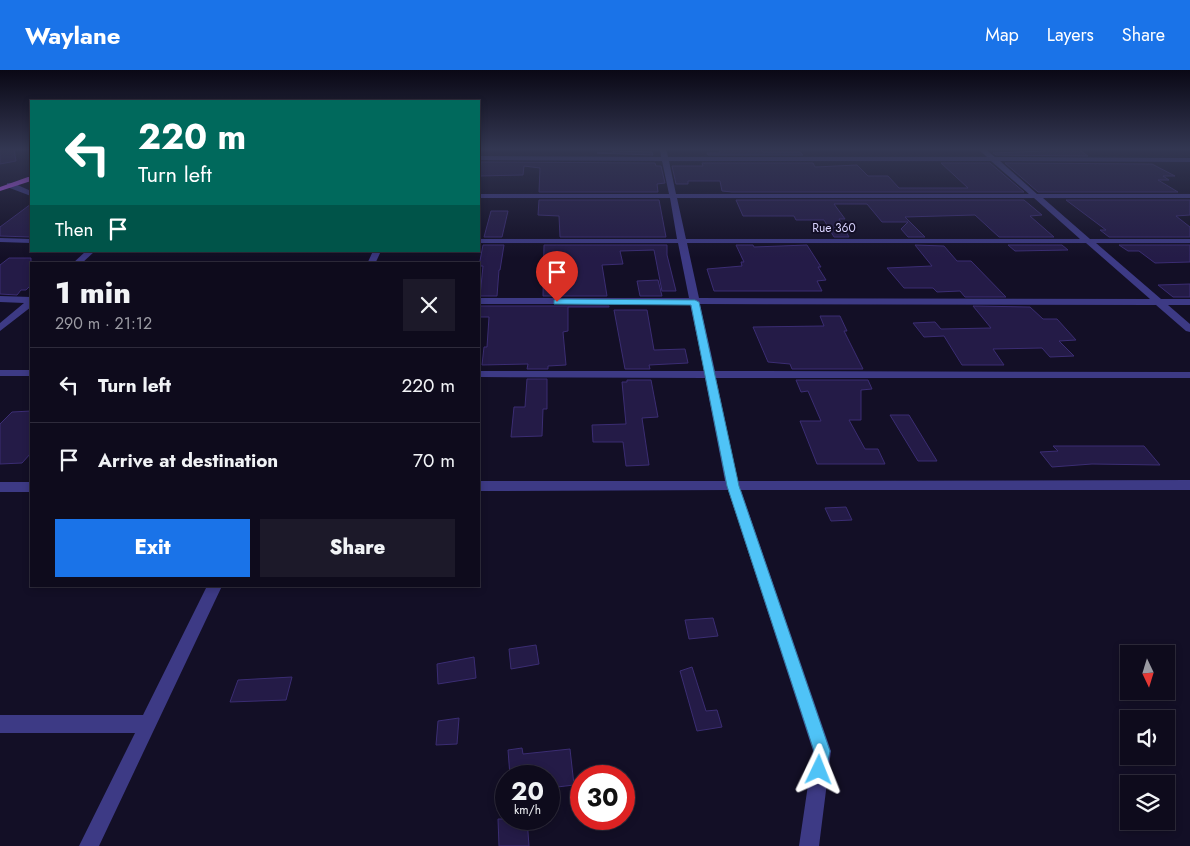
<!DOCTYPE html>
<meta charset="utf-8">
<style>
:root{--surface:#0e0b1c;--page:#1c1929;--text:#f1f3f6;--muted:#9b9ba3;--line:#2e2b3b;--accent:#1a73e8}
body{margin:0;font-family:Jost,sans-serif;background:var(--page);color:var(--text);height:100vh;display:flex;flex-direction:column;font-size:19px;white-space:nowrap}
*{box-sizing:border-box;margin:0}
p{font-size:16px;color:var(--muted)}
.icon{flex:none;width:28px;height:28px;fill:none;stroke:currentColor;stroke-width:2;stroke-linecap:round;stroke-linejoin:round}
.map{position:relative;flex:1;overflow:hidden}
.details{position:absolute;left:30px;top:192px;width:450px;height:325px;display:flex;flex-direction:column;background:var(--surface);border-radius:0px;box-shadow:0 2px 8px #0003,0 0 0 1px var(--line)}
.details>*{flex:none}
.banner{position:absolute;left:30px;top:30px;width:450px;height:152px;border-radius:0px;box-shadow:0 2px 8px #0003,0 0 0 1px var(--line);background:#00695c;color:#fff;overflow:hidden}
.needle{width:32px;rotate:176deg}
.controls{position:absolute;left:1120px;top:575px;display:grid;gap:10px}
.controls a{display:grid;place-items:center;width:55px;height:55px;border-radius:0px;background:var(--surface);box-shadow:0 2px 8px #0003,0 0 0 1px var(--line);font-size:25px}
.speed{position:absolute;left:495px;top:695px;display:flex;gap:10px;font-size:25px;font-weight:700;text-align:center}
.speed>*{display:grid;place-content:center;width:65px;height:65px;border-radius:50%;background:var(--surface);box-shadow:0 2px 8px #0003,0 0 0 1px var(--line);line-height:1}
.speed small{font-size:12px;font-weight:400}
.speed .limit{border:8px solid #d22;background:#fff;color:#111}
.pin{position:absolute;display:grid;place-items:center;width:42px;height:42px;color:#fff;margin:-51px -21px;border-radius:50% 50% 50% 0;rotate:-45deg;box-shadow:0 0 5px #0007}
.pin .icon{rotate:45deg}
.me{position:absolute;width:55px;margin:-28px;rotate:2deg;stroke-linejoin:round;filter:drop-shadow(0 0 4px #0008)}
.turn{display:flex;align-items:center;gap:18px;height:105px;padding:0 25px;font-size:22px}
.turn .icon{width:65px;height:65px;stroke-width:2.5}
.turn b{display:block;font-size:35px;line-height:42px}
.then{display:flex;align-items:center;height:48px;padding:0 25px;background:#0003;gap:10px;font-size:19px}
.round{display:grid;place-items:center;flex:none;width:52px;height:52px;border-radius:0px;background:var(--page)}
.headline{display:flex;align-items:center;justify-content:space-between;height:85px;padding:0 25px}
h1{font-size:30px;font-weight:800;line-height:38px}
.primary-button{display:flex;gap:10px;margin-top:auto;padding:10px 25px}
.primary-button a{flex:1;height:58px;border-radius:0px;background:var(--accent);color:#fff;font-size:20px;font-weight:800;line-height:58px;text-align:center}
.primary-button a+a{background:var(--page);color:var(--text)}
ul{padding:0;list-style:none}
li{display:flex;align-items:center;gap:15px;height:75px;padding:0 25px;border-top:1px solid var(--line)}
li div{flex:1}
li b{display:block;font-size:19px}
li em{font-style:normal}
header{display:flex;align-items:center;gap:30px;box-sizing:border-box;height:70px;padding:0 25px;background:var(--accent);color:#fff}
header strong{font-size:24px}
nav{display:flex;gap:28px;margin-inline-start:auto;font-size:18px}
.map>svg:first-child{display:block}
.building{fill:#241b47;stroke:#3b2d73}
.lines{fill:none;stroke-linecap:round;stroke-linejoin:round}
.minor{fill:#3d3a85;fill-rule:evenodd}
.major{fill:#c25bff;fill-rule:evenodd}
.route{fill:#4fc3f7;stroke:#337fa1}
.labels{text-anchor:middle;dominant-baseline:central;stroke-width:4;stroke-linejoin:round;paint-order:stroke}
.far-street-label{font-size:12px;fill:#d9d4ff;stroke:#130f26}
</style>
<header>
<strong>Waylane</strong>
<nav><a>Map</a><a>Layers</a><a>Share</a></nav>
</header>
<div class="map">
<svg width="1190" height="776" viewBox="0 0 1190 776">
<rect width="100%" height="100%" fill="#130f26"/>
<g class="building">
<polygon points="0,79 14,79 16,91 0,94"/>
<polygon points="719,79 760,79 763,82 800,82 803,85 708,85 707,83 720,83"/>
<polygon points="1042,79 1078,79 1088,86 996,85 993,83 1045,81"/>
<polygon points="613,81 652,82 653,85 597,83 614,83"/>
<polygon points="481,92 655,93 656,96 661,96 665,113 657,114 658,122 539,122 540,98 524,96 523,105 479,106"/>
<polygon points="702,93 813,93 815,97 857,95 868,106 888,106 899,118 968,118 941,93 990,93 1024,122 732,122 722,121 720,111 688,111 688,114 676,114 672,96 703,96"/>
<polygon points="1005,93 1152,94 1175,106 1163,106 1169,110 1158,110 1178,122 1038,122"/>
<polygon points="539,130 659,130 666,167 560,167 559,146 538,145"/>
<polygon points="736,130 1024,130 1042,145 1030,146 1054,167 999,167 975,145 905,147 925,167 908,167 901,159 908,152 882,152 867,134 834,134 845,149 839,149 849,167 834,167 824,150 796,150 794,146 743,146"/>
<polygon points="1066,130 1190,130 1190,145 1176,146 1190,157 1190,167 1109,167 1100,160 1106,160"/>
<polygon points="31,134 31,167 0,166 0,157"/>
<polygon points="491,141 508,141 502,167 484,167"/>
<polygon points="483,175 504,175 500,200 499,200 497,226 480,226 483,196 479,196"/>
<polygon points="544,175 667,175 667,185 676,221 662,221 654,180 620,181 623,194 602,195 607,226 543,226"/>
<polygon points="736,175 753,175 754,177 807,175 821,197 818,197 826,210 817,211 822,221 714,221 707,199 742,196 741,192 744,192"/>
<polygon points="915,175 944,176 957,191 971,191 1006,227 965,227 960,221 937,222 933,218 904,218 887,198 932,196"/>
<polygon points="1008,175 1062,175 1068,180 1015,181"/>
<polygon points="1119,175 1190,175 1190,192 1155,193 1139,181 1128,181"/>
<polygon points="9,188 31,188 31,215 26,220 21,220 17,225 0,224 0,195"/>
<polygon points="658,210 662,226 640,226 637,211"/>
<polygon points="1190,214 1190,227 1173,227 1158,215"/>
<polygon points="479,236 609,236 609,237 568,237 568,261 563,262 566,295 548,296 548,299 527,299 528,294 482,295 484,277 487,277 489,247 479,247"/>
<polygon points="973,236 1030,237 1043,249 1057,249 1076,270 1059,271 1074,286 1050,287 1042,278 993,279 1004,295 962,295 944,266 924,267 913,253 935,252 941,259 991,258"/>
<polygon points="614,240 647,240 654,280 685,279 688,293 649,295 650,299 625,299"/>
<polygon points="820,246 840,246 847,261 844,261 863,299 792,299 790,294 768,292 753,257 824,256"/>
<polygon points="527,309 547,309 547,339 543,339 542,366 511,367 514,337 525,337"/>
<polygon points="627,310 651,310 658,347 642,348 649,395 626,396 623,372 593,372 592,355 626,354 622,312 627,312"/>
<polygon points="796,310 868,310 872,319 861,320 861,350 849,350 865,379 878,379 885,394 817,394 800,351 821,351 808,321 801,322"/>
<polygon points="31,341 31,383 22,393 0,394 0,354 12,342"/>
<polygon points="890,345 909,345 937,391 918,391"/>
<polygon points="1053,376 1144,376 1160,395 1092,394 1052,397 1040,382 1058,381"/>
<polygon points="846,437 852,450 831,451 825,438"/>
<polygon points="713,548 718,566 689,569 685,550"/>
<polygon points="536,575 539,594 511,599 509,579"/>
<polygon points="474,587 476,608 438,614 437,594"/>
<polygon points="692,597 706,641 717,640 722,657 697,661 680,601"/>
<polygon points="292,607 286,630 230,632 238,610"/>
<polygon points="459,648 457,674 436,675 438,651"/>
<polygon points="522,678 523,684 570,679 574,715 549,718 549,706 510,706 508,680"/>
<polygon points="498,749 527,749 529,776 499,776"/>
</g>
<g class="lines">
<g class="minor">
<path d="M660 79H666L668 87H987L978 79H985L995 87 1190 88V92L1000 91 1037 124H1190V128H1043L1090 169H1190V173H1096L1161 229H1190V235H1168L1190 254V262L1186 261 1156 235 700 234 715 301 1190 302V308H716L738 411 1190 410V420H741L831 681 819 776H799L813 681 728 420 479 421V411H725L705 308 479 307V301H704L690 234H479V228H689L678 173H479V169H677L670 128H479V124H669L662 91 479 90V86L661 87ZM669 91H991L1029 124H676ZM677 128H1034L1080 169H686ZM687 173H1086L1150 229 699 228Z"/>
<polygon points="7,113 13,113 31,121 31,126 7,117"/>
<polygon points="0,168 31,169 31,173 0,172"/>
<polygon points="86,181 95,181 81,194 72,194"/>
<polygon points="373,181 381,181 375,194 367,194"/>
<polygon points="0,226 31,227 31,237 0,261 0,253 24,233 0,232"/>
<rect x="0" y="300" width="31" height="6"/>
<rect x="0" y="412" width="31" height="10"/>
<polygon points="207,516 222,516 99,776 79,776 135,663 0,663 0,645 143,645"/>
</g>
<polygon class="major" points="28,107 31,107 31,111 0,121 0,117"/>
</g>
<linearGradient id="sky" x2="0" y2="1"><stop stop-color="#0a0815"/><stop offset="0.42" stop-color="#333752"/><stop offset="1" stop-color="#333752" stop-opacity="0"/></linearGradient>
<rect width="1190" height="188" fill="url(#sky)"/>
<polygon class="route" points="557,229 695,230 699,232 739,416 830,681 825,706 819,708 813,706 811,700 814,681 727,416 691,235 554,234 554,230"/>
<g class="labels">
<g class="far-street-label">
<text x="834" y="158">Rue 360</text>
</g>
</g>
</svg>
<div class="controls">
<a><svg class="needle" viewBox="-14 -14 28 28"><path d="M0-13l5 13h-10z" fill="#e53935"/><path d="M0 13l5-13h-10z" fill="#9b9ba3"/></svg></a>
<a><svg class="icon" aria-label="sound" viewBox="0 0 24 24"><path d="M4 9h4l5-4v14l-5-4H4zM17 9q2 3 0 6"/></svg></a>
<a><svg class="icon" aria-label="layers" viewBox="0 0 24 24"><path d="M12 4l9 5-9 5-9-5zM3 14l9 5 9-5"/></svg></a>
</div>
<div class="speed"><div>20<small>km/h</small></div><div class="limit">30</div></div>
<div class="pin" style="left:557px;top:232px;background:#d93025"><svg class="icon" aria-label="arrive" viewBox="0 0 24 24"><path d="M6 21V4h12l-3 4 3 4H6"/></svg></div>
<svg class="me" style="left:819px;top:700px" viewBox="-20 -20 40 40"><path d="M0-17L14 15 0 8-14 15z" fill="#4fc3f7" stroke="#fff" stroke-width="4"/></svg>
<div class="banner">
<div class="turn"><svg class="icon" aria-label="left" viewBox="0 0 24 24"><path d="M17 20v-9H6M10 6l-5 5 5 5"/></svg><div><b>220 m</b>Turn left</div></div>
<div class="then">Then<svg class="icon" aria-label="arrive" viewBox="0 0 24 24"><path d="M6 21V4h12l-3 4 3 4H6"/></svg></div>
</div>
<section class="details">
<div class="headline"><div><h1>1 min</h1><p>290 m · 21:12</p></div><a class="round"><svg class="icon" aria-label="close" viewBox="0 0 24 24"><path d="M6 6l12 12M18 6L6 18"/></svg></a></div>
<ul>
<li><svg class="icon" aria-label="left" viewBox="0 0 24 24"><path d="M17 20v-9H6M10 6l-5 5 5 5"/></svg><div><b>Turn left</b></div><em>220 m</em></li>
<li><svg class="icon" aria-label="arrive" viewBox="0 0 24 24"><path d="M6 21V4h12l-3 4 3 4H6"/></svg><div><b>Arrive at destination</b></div><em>70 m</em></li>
</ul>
<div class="primary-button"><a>Exit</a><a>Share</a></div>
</section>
</div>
